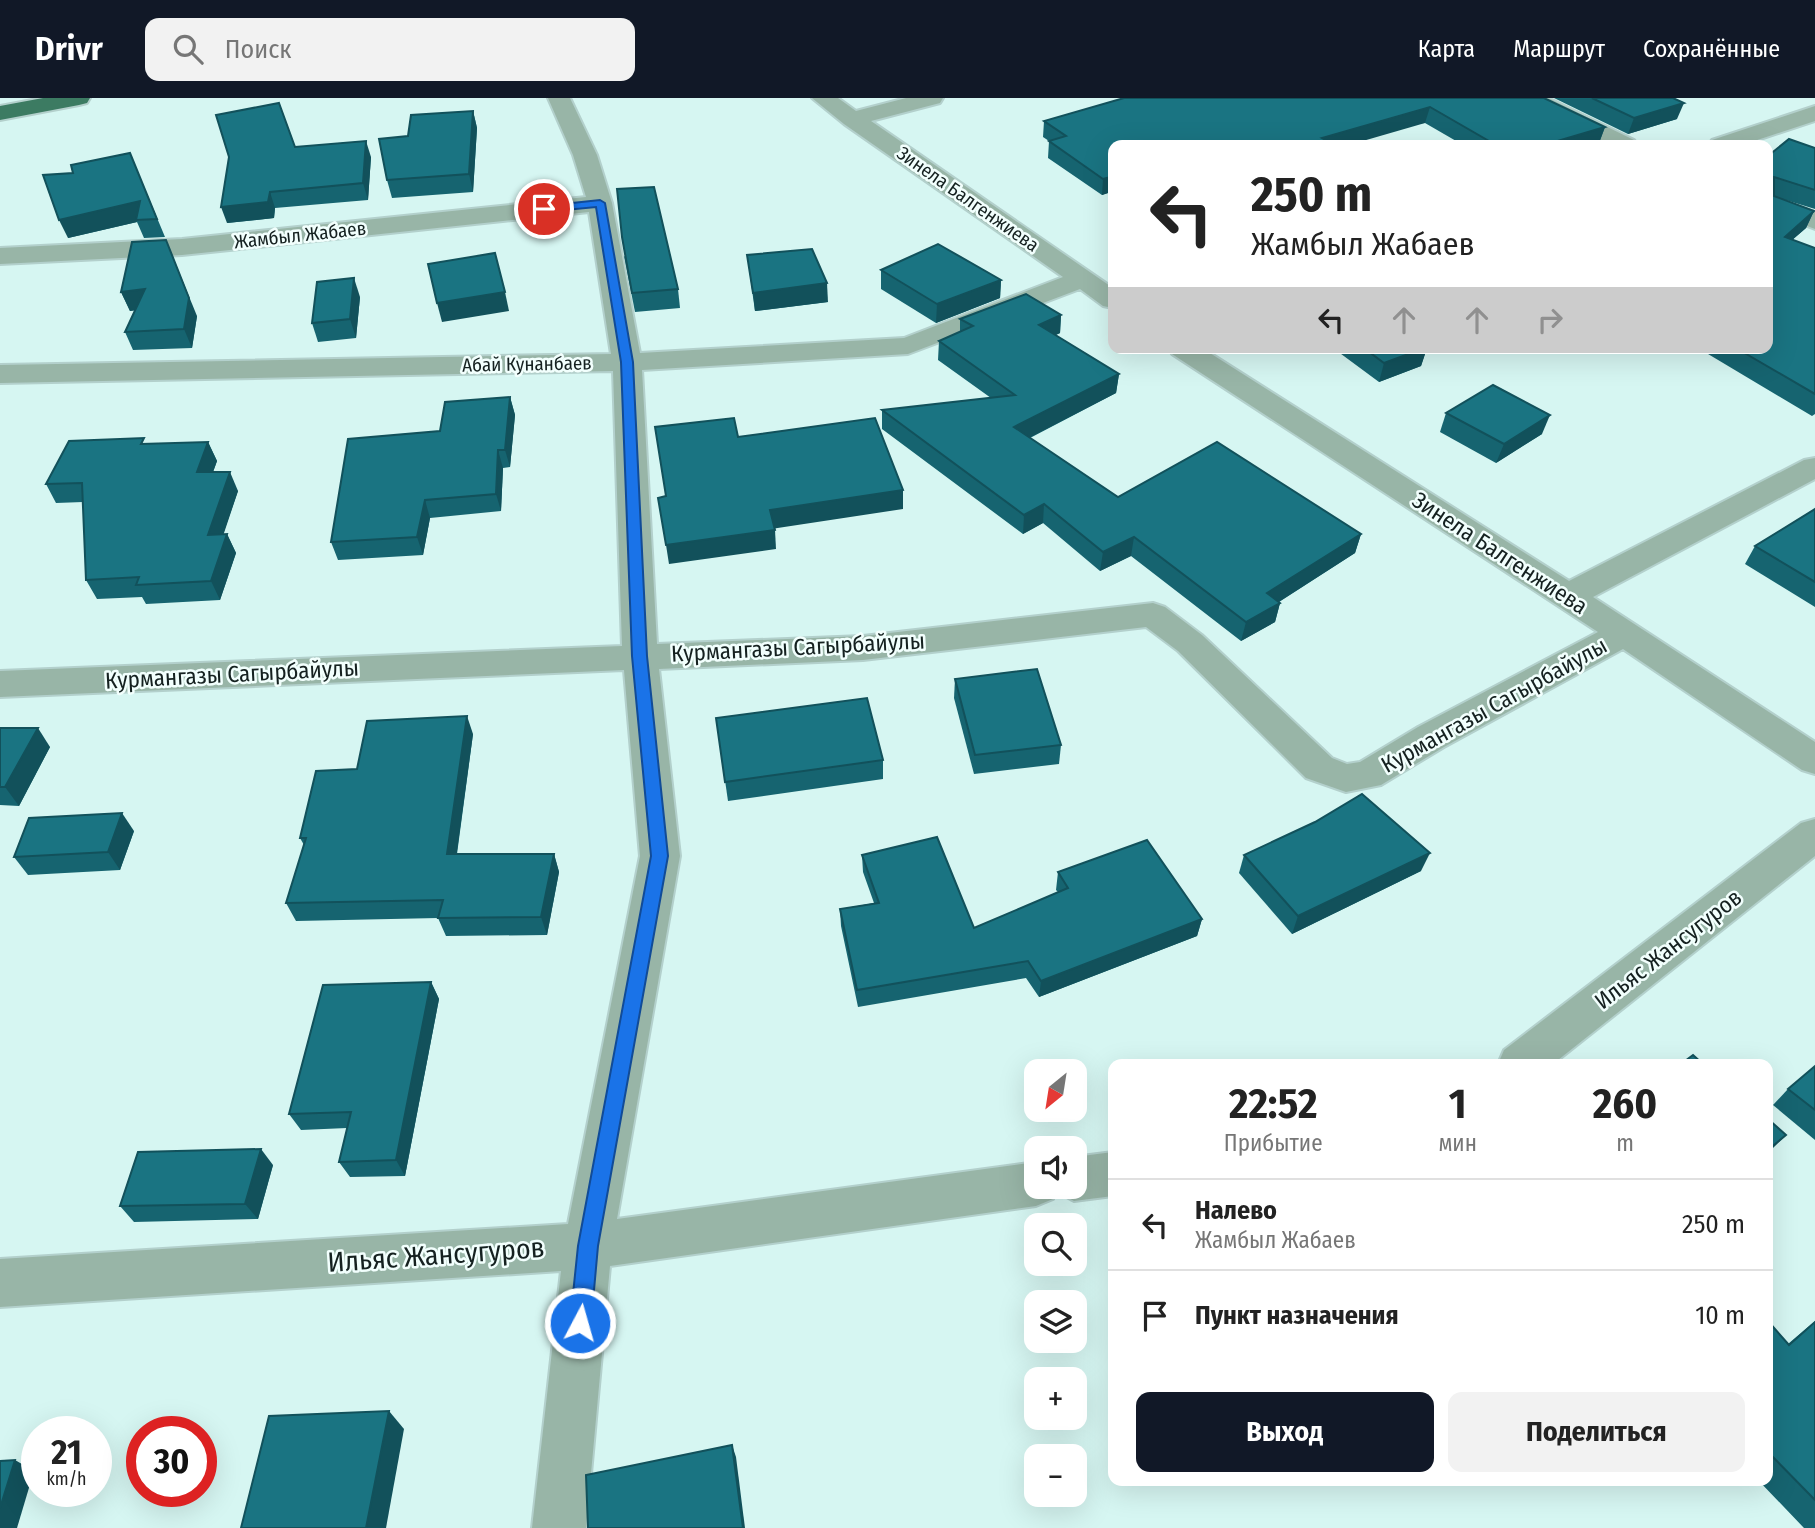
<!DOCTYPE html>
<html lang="ru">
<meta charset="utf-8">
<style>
:root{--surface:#fff;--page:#f2f2f2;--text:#222;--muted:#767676;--line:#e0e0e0;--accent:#111827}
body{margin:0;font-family:"Fira Sans Condensed",sans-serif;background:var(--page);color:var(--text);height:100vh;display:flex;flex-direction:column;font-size:26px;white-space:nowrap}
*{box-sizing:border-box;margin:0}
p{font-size:23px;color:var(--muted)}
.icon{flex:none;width:38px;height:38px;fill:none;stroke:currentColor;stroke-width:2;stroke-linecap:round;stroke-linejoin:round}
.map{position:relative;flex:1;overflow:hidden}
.drawer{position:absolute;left:1108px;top:961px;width:665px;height:427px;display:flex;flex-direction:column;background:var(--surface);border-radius:14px;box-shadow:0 7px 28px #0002}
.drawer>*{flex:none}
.hud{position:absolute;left:1108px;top:42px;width:665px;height:214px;border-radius:14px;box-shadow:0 7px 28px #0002;background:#fff;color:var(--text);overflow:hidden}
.needle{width:46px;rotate:210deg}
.controls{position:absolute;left:1024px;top:961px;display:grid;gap:14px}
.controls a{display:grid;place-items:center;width:63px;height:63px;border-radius:14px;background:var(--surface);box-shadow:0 7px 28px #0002;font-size:35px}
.speed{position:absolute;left:21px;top:1318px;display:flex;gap:14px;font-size:35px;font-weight:700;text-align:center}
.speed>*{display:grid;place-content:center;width:91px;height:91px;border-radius:50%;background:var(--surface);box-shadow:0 7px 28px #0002;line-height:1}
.speed small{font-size:18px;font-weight:400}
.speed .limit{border:10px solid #d22;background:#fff;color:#111}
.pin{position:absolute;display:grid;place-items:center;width:60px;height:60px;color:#fff;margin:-30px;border:4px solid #fff;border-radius:50%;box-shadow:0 2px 7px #0007}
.me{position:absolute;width:77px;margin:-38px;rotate:6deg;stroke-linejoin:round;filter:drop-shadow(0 0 5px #0008)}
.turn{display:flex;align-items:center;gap:24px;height:147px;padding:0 28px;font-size:32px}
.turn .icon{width:91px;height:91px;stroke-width:2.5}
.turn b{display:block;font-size:49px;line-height:60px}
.lanes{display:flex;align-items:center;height:66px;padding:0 28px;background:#0003;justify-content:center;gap:35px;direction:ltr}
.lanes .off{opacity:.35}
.eta{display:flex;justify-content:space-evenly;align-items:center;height:119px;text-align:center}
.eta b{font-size:42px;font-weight:700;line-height:49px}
.cta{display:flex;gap:14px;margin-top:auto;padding:14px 28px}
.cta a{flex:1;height:80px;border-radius:14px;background:var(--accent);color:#fff;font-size:28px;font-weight:700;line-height:80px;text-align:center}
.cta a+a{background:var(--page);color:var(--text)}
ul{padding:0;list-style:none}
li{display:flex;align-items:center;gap:21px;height:91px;padding:0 28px;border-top:2px solid var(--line)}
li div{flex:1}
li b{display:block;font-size:26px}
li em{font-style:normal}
header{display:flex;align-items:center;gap:42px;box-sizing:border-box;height:98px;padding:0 35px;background:var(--accent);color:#fff}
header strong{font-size:33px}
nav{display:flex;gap:38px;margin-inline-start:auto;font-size:24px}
.search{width:490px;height:63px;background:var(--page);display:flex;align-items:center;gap:18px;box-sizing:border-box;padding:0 24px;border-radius:14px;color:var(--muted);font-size:26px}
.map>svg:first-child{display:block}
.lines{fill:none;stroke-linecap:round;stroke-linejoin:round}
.minor-casing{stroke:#b3d0cc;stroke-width:4}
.trunk-casing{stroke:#b3d0cc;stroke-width:4}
.minor{fill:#98b5a7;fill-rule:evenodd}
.trunk{fill:#3c7b62;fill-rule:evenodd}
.wall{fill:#166470}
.shaded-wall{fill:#12515b}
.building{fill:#1a7482;stroke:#12515b;stroke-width:2}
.route{fill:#1a73e8;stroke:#114b97;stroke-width:2}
.labels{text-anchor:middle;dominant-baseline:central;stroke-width:5;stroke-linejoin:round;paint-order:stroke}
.far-street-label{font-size:19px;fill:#152120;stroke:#f2fffd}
.street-label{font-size:23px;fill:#152120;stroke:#f2fffd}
.near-street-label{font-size:28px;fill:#152120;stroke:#f2fffd}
</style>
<header>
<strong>Drivr</strong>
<div class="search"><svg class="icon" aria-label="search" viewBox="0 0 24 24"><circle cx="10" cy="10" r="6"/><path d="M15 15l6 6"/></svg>Поиск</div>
<nav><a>Карта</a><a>Маршрут</a><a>Сохранённые</a></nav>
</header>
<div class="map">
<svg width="1815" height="1430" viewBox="0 0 1815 1430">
<rect width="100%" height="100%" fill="#d6f6f2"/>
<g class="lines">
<defs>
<g id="minor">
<polygon points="548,0 570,0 597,57 612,105 640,255 904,240 1063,179 844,26 812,0 838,0 856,13 906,0 943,0 940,5 871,23 1113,190 1113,210 1103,208 1080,191 908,256 642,272 657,546 863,538 1153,505 1165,509 1202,537 1332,660 1347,666 1360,664 1418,629 1598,534 1172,256 1168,250 1202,250 1569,483 1804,362 1815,360 1815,381 1593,499 1815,644 1815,676 1802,672 1623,551 1444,649 1381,687 1346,694 1306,680 1178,553 1146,529 863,562 659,571 680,758 617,1121 1036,1064 1036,1088 1074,1088 1074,1059 1113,1054 1113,1098 1074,1103 1056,1093 1053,1101 1036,1108 610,1168 586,1430 532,1430 561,1173 0,1209 0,1161 568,1126 640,758 624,572 0,599 0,573 622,548 613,273 0,285 0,267 611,256 589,114 182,157 0,166 0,150 182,141 586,99 573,57"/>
<polygon points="1519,0 1548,0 1634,42 1638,47 1608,47 1522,5"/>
<polygon points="1815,8 1815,23 1742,47 1708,47 1712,42"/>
<polygon points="1768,98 1815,114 1815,131 1768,113"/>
<polygon points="1815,721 1815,758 1553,966 1498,966 1504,952 1801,725"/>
</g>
<polygon id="trunk" points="43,0 90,0 87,5 79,7 0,22 0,8"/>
</defs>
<use href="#minor" class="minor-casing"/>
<use href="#trunk" class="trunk-casing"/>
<use href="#minor" class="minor"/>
<use href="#trunk" class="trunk"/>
</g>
<g class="wall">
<polygon points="1544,0 1605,29 1599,45 1592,47 1463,47 1425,25 1113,47 1113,99 1108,95 1102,97 1048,60 1049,43 1043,39 1044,23"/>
<polygon points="1554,0 1673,0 1677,21 1628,36"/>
<polygon points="473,13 477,30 473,94 392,100 387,82 408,38"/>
<polygon points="295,49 371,59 368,102 275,110 274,120 227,125"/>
<polygon points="1815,50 1815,111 1779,100 1814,113 1806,130 1792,142 1815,150 1815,316 1812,318 1698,250 1768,250 1768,58"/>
<polygon points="130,55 165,139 144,140 137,124 68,140 73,75"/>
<polygon points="747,157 828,204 755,213"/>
<polygon points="624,158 678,191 680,210 635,214"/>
<polygon points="881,172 1001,182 1000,200 936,225 881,191"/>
<polygon points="121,194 197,218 192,250 133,252 125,234 135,212 130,213"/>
<polygon points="360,199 356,240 318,244 312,225"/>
<polygon points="1061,217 1060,235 1056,237 1119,276 1116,295 1030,340 1118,399 1361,436 1355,455 1279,504 1280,505 1275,524 1241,543 1131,458 1100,473 1043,425 1023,436 882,331 882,312 991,300 938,262 939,243 960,234 960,221"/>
<polygon points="1333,250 1427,250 1421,268 1379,284"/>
<polygon points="510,299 515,317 510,369 503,370 501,413 430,420 423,457 338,462 331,444 440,333"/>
<polygon points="1446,315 1542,336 1496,365 1440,334"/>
<polygon points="208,344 217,363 213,374 238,393 223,436 227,436 236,455 220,502 146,506 142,499 97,501 86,482 83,404 56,405 46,386 146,346"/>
<polygon points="1815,411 1815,509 1745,466 1755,448"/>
<polygon points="955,581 1061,647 1059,666 974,676 954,600"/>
<polygon points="716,620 883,662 883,681 728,703"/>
<polygon points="0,630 50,649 19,708 0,707"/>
<polygon points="473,636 457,756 554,756 559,774 547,837 446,838 438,820 296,823 286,805 304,747 300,740 357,671"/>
<polygon points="134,733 120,772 28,777 14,759"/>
<polygon points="862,757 974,830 1058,794 1056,792 1058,774 1202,821 1197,838 1039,899 1026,880 858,909 841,828 840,811 874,805 863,774"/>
<polygon points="1244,757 1421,773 1292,836 1239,775"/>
<polygon points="431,884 439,901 405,1078 350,1079 339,1064 347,1030 301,1032 289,1016"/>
<polygon points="1815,968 1815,1042 1773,1007 1788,991"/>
<polygon points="273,1067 258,1121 134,1124 120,1108"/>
<polygon points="1768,1223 1788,1246 1815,1223 1815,1430 1804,1430 1758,1382 1768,1382"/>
</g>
<g class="shaded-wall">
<polygon points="1684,5 1677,21 1628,36 1634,20"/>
<polygon points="1430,9 1425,25 1349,47 1320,47 1322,40"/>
<polygon points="473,13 477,30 473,94 469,76"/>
<polygon points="1605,29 1599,45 1592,47 1544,47"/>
<polygon points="366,43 371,59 368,102 363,85"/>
<polygon points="1110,79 1108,95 1102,97 1103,81"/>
<polygon points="270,94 275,110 274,120 227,125 221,109"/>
<polygon points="140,103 136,122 137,124 68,140 59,122"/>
<polygon points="1814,113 1806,130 1776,156 1785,139"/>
<polygon points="166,142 197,218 192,250 184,231"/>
<polygon points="354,180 360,199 356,240 350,221"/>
<polygon points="1001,182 1000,200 936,225 937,206"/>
<polygon points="827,185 828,204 755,213 753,195"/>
<polygon points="145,191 154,210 130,213 121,194"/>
<polygon points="505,194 509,213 442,224 437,205"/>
<polygon points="1061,217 1060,235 1037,245 1039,227"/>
<polygon points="1425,250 1427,250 1421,268 1379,284 1384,265"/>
<polygon points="1119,276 1116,295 1013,348 1014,329"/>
<polygon points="510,299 515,317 510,369 505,352"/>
<polygon points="1550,317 1542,336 1496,365 1504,346"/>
<polygon points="208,344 217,363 206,393 197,374"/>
<polygon points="498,352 503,370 501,413 496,396"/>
<polygon points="230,374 238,393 217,456 208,437"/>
<polygon points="903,392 903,411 771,431 770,412"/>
<polygon points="425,402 430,420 423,457 417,439"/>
<polygon points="1044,406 1043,425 1023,436 1024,417"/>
<polygon points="775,432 776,451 669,466 666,447"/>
<polygon points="227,436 236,455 220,502 211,483"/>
<polygon points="1361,436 1355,455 1263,514 1267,495"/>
<polygon points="1134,439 1131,458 1100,473 1103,454"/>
<polygon points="1280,505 1275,524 1241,543 1246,524"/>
<polygon points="467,618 473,636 454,775 447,756"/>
<polygon points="38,630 50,649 19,708 5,689"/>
<polygon points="122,715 134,733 120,772 108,754"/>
<polygon points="1430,755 1421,773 1292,836 1298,818"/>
<polygon points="554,756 559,774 547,837 541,819"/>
<polygon points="1202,821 1197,838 1039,899 1041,883"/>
<polygon points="431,884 439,901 405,1078 396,1062"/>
<polygon points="1786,1037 1768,1055 1768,1052"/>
<polygon points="261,1051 273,1067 258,1121 245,1106"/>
<polygon points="389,1313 404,1331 386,1430 366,1430"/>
<polygon points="732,1347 736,1359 745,1430 743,1430"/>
<polygon points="15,1362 34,1373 17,1430 0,1430 0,1410"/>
</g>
<g class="building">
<polygon points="1124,0 1544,0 1605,29 1544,47 1496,47 1430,9 1322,40 1335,47 1113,47 1113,81 1110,79 1103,81 1049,43 1066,38 1044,23"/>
<polygon points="1592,0 1673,0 1684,5 1634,20"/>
<polygon points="279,5 295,49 366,43 363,85 270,94 268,104 221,109 229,59 216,17"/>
<polygon points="473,13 469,76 387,82 379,41 408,38 411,17"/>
<polygon points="1789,41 1815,50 1815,92 1774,79 1774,98 1814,113 1785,139 1815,150 1815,296 1736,250 1768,250 1768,58"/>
<polygon points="130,55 157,121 136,122 140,103 59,122 43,77 73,75 71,67"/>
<polygon points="654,89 678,191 632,195 622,139 617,91"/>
<polygon points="166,142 189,200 184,231 125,234 145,191 121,194 132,144"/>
<polygon points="938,146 1001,182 937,206 881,172"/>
<polygon points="812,151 827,185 753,195 747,157"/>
<polygon points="495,155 505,194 437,205 428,166"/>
<polygon points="354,180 350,221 312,225 317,184"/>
<polygon points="1026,196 1061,217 1039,227 1119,276 1014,329 1118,399 1217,344 1361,436 1267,495 1280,505 1246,524 1134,439 1103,454 1044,406 1024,417 882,312 1015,297 939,243 973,228 960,221"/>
<polygon points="1364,250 1425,250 1384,265"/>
<polygon points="1493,287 1550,317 1504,346 1446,315"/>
<polygon points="510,299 505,352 498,352 496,396 425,402 417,439 331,444 348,341 440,333 445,304"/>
<polygon points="734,320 738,339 875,320 903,392 770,412 775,432 666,447 658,400 666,398 655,329"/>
<polygon points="144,340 141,346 208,344 197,374 230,374 208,437 227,436 211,483 136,487 139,479 86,482 82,385 46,386 69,343"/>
<polygon points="1815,411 1815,484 1755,448"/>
<polygon points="1037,571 1061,647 975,657 955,581"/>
<polygon points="867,600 883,662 725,684 716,620"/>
<polygon points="467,618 447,756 554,756 541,819 438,820 443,802 286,805 306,740 300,740 316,673 357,671 367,623"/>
<polygon points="0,630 38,630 5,689 0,689"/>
<polygon points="1362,696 1430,755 1298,818 1244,757 1315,724"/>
<polygon points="122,715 108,754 14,759 29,720"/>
<polygon points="937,739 974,830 1068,790 1058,774 1147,742 1202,821 1041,883 1028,863 857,892 840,811 879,805 862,757"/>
<polygon points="431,884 396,1062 339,1064 351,1014 289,1016 323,887"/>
<polygon points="1693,957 1703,966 1681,966"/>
<polygon points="1815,968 1815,1012 1788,991"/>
<polygon points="1768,1021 1786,1037 1768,1052"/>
<polygon points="261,1051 245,1106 120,1108 138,1054"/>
<polygon points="1768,1223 1789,1247 1815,1224 1815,1402 1768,1354"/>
<polygon points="389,1313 366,1430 241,1430 269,1318"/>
<polygon points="732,1347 743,1430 588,1430 586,1377"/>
<polygon points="15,1362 0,1410 0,1363"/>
</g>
<polygon class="route" points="600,102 605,105 633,264 647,558 668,758 598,1148 591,1225 588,1232 580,1235 573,1232 570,1225 578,1148 651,758 632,558 621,264 596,109 544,114 539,111 544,108"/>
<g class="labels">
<g class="far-street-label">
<text transform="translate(968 101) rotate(35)">Зинела Балгенжиева</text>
<text transform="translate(300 137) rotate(-6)">Жамбыл Жабаев</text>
<text transform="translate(527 266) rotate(-1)">Абай Кунанбаев</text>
</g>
<g class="street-label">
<text transform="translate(1500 455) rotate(33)">Зинела Балгенжиева</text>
<text transform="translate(798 549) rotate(-3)">Курмангазы Сагырбайулы</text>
<text transform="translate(232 576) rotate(-3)">Курмангазы Сагырбайулы</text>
<text transform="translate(1494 607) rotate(-29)">Курмангазы Сагырбайулы</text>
<text transform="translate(1668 851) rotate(-38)">Ильяс Жансугуров</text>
</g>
<g class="near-street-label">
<text transform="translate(436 1157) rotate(-4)">Ильяс Жансугуров</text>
</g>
</g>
</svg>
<div class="controls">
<a><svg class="needle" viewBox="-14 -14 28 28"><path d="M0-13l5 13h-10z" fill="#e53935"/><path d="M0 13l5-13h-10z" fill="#767676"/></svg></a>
<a><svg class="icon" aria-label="sound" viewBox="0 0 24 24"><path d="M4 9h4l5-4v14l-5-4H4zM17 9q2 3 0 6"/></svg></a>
<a><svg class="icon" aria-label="search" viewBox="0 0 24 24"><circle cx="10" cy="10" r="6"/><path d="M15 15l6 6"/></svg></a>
<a><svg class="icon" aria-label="layers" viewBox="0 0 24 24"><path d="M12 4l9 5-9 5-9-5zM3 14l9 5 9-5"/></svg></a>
<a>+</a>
<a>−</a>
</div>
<div class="speed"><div>21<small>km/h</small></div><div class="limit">30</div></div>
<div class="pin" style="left:544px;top:111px;background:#d93025"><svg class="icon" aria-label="arrive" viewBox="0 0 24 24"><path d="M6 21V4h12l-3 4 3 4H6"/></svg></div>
<svg class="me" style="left:580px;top:1225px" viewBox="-20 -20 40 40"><circle r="17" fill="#1a73e8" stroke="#fff" stroke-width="3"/><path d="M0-11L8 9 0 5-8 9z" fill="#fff"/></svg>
<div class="hud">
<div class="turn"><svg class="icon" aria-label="left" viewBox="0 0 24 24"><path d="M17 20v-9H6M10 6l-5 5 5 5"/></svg><div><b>250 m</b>Жамбыл Жабаев</div></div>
<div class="lanes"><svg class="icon" aria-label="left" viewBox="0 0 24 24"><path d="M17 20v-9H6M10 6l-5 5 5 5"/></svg><svg class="icon off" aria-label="ahead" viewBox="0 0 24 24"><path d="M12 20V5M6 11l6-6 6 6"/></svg><svg class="icon off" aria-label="ahead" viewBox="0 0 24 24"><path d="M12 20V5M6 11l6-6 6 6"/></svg><svg class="icon off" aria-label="right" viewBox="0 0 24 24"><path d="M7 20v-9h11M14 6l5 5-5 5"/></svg></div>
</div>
<section class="drawer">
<div class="eta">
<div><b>22:52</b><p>Прибытие</p></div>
<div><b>1</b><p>мин</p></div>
<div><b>260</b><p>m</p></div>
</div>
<ul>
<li><svg class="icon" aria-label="left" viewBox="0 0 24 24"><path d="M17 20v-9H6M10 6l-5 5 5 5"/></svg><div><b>Налево</b><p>Жамбыл Жабаев</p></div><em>250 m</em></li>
<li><svg class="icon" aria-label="arrive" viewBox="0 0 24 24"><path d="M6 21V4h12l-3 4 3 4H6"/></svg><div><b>Пункт назначения</b></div><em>10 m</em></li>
</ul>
<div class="cta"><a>Выход</a><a>Поделиться</a></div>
</section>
</div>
